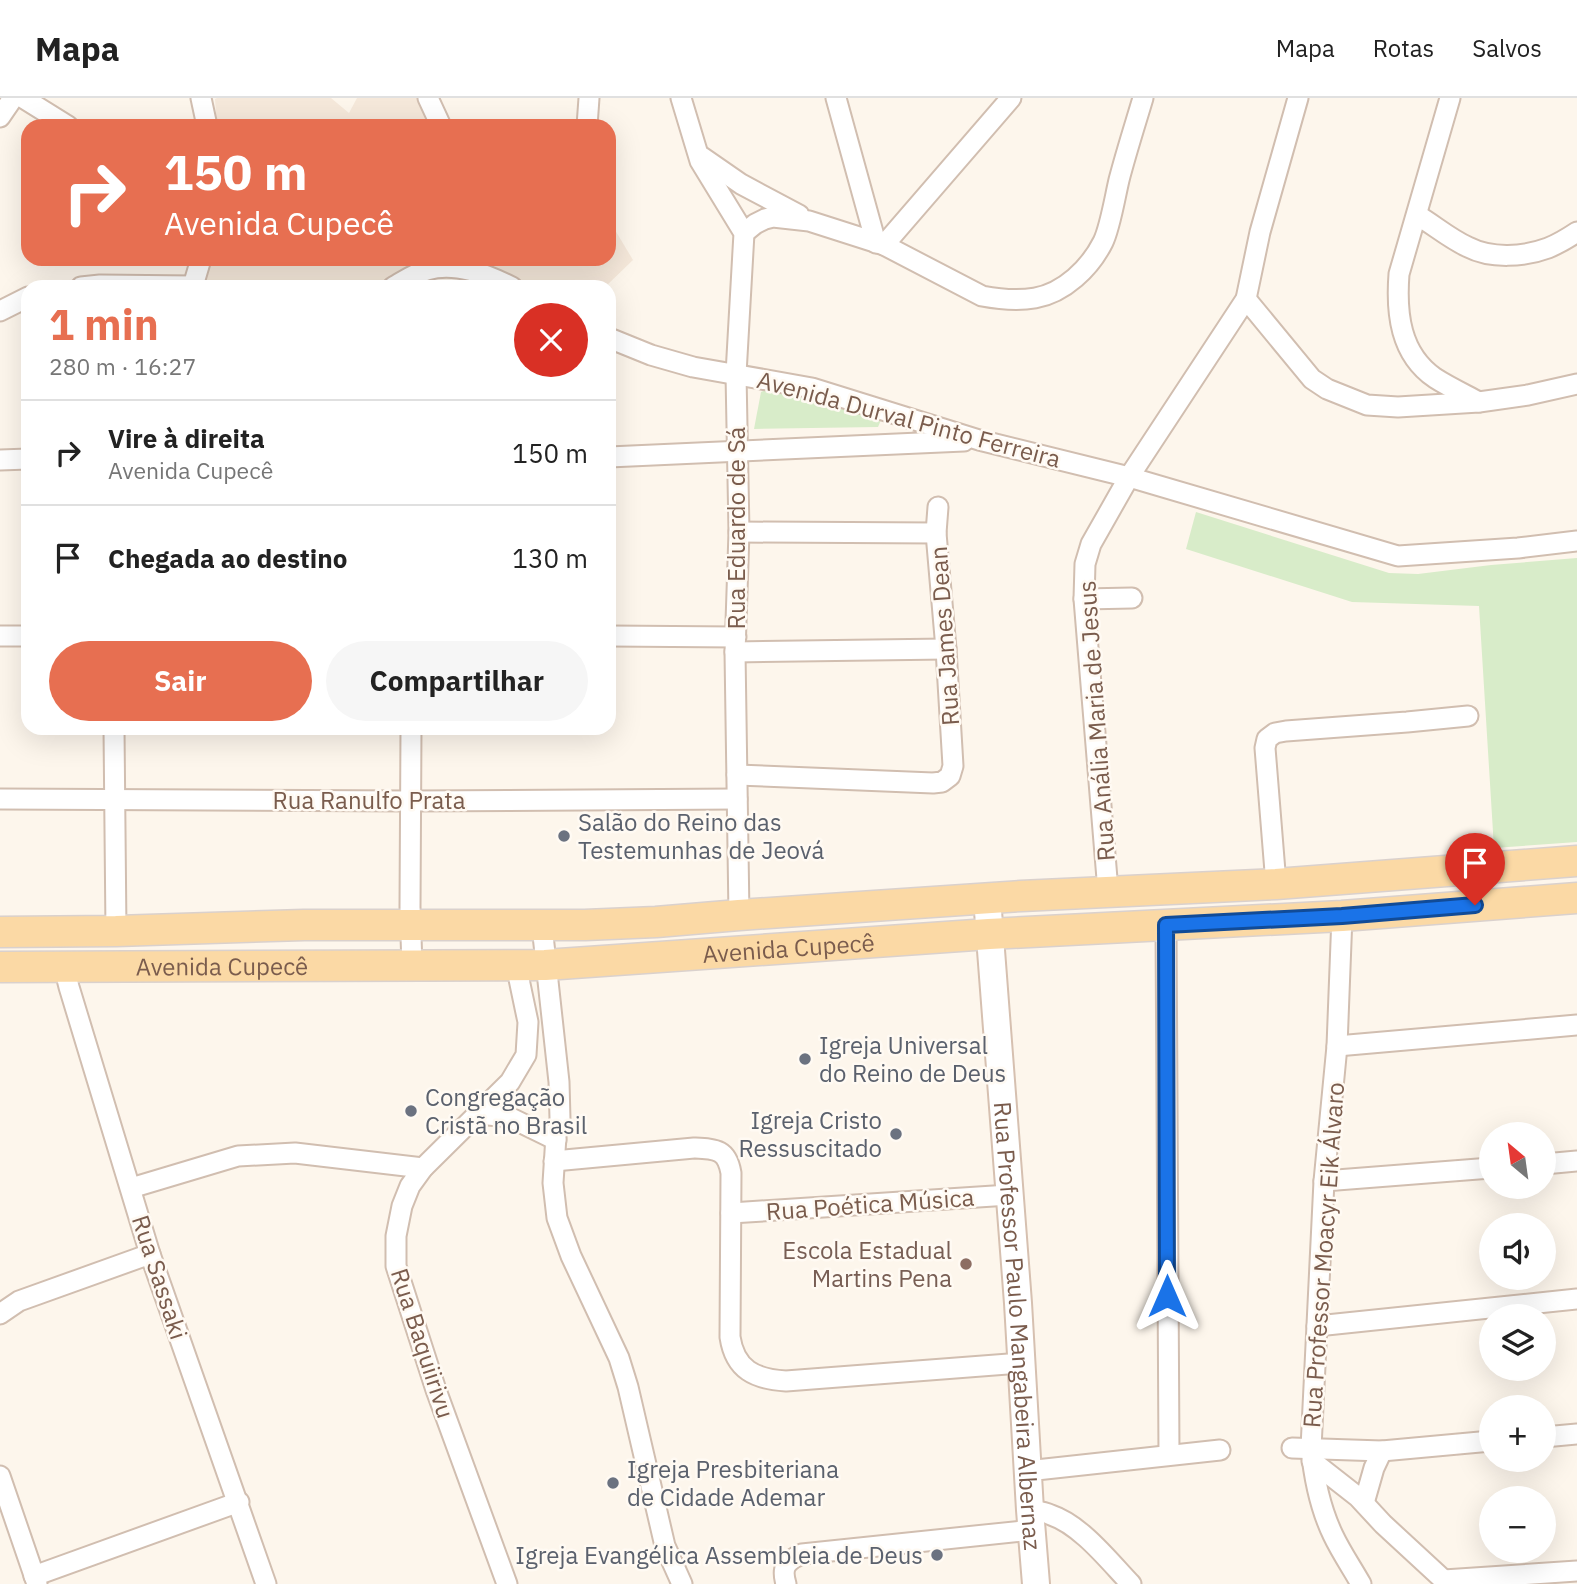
<!DOCTYPE html>
<html lang="pt">
<meta charset="utf-8">
<style>
:root{--surface:#fff;--page:#f6f6f6;--text:#222;--muted:#767676;--line:#e0e0e0;--accent:#e76f51}
body{margin:0;font-family:"IBM Plex Sans",sans-serif;background:var(--page);color:var(--text);height:100vh;display:flex;flex-direction:column;font-size:26px;white-space:nowrap}
*{box-sizing:border-box;margin:0}
p{font-size:23px;color:var(--muted)}
.icon{flex:none;width:38px;height:38px;fill:none;stroke:currentColor;stroke-width:2;stroke-linecap:round;stroke-linejoin:round}
.map{position:relative;flex:1;overflow:hidden}
.sheet{position:absolute;left:21px;top:182px;width:595px;height:455px;display:flex;flex-direction:column;background:var(--surface);border-radius:21px;box-shadow:0 7px 28px #0002}
.sheet>*{flex:none}
.hud{position:absolute;left:21px;top:21px;width:595px;height:147px;border-radius:21px;box-shadow:0 7px 28px #0002;background:#e76f51;color:#fff;overflow:hidden}
.needle{width:46px;rotate:331deg}
.tools{position:absolute;left:1479px;top:1024px;display:grid;gap:14px}
.tools a{display:grid;place-items:center;width:77px;height:77px;border-radius:50%;background:var(--surface);box-shadow:0 7px 28px #0002;font-size:35px}
.pin{position:absolute;display:grid;place-items:center;width:60px;height:60px;color:#fff;margin:-72px -30px;border-radius:50% 50% 50% 0;rotate:-45deg;box-shadow:0 0 7px #0007}
.pin .icon{rotate:45deg}
.me{position:absolute;width:77px;margin:-38px;rotate:0deg;stroke-linejoin:round;filter:drop-shadow(0 0 5px #0008)}
.turn{display:flex;align-items:center;gap:24px;height:147px;padding:0 28px;font-size:32px}
.turn .icon{width:91px;height:91px;stroke-width:2.5}
.turn b{display:block;font-size:49px;line-height:60px}
.round{display:grid;place-items:center;flex:none;width:74px;height:74px;border-radius:37px;background:var(--page)}
.head{display:flex;align-items:center;justify-content:space-between;height:119px;padding:0 28px}
h1{font-size:42px;font-weight:700;line-height:52px;color:var(--accent)}
.primary-button{display:flex;gap:14px;margin-top:auto;padding:14px 28px}
.primary-button a{flex:1;height:80px;border-radius:42px;background:var(--accent);color:#fff;font-size:28px;font-weight:700;line-height:80px;text-align:center}
.primary-button a+a{background:var(--page);color:var(--text)}
ul{padding:0;list-style:none}
li{display:flex;align-items:center;gap:21px;height:105px;padding:0 28px;border-top:2px solid var(--line)}
li div{flex:1}
li b{display:block;font-size:26px}
li em{font-style:normal}
header{display:flex;align-items:center;gap:42px;box-sizing:border-box;height:98px;padding:0 35px;background:var(--surface);border-bottom:2px solid var(--line)}
header strong{font-size:33px}
nav{display:flex;gap:38px;margin-inline-start:auto;font-size:24px}
.map>svg:first-child{display:block}
.residential{fill:#f5e8da}
.green{fill:#d8ecc9}
.lines{fill:none;stroke-linecap:round;stroke-linejoin:round}
.street-casing{stroke:#d1beb0;stroke-width:23}
.secondary-casing{stroke:#d6c0b0;stroke-width:30}
.primary-casing{stroke:#dad1cd;stroke-width:33}
.street{stroke:#fff;stroke-width:19}
.secondary{stroke:#fff;stroke-width:26}
.primary{stroke:#fbd9a5;stroke-width:30}
.route-casing{stroke:#114b97;stroke-width:18}
.route{stroke:#1a73e8;stroke-width:12}
.worship-dot{fill:#6b7280;stroke:#fffaf3;stroke-width:2.5}
.education-dot{fill:#8d6e63;stroke:#fffaf3;stroke-width:2.5}
.labels{text-anchor:middle;dominant-baseline:central;stroke-width:5;stroke-linejoin:round;paint-order:stroke}
.street-label{font-size:24px;fill:#7a5c4d;stroke:#fffaf3}
.worship-label{font-size:24px;fill:#5b616d;stroke:#fffaf3;text-anchor:start}
.education-label{font-size:24px;fill:#785e54;stroke:#fffaf3;text-anchor:end}
</style>
<header>
<strong>Mapa</strong>
<nav><a>Mapa</a><a>Rotas</a><a>Salvos</a></nav>
</header>
<div class="map">
<svg width="1577" height="1486" viewBox="0 0 1577 1486">
<rect width="100%" height="100%" fill="#fdf6ec"/>
<g class="residential">
<polygon points="217,0 331,0 349,15 357,0 440,0 453,28 217,28 215,1"/>
<polygon points="609,122 633,162 605,189 528,189 480,167 435,167 405,189 202,189 205,161 609,161"/>
</g>
<g class="green">
<polygon points="770,290 875,317 881,322 878,329 754,331 761,294"/>
<polygon points="1196,414 1389,475 1418,476 1491,467 1577,460 1577,744 1494,750 1479,508 1352,504 1186,451"/>
</g>
<g class="lines">
<defs>
<g id="street">
<polyline points="23,0 68,28"/>
<polyline points="201,0 207,28"/>
<polyline points="428,0 441,28"/>
<polyline points="681,0 700,63 744,135 736,276 739,434 735,554 739,817"/>
<polyline points="836,0 876,145"/>
<path d="M1450 0 1399 176C1396 215 1400 256 1435 280 1449 289 1464 296 1479 304"/>
<polyline points="0,19 13,0"/>
<polyline points="587,28 589,0"/>
<polyline points="702,59 741,86 799,117"/>
<path d="M1417 117C1434 127 1450 141 1468 149 1491 161 1524 159 1548 150 1558 146 1568 140 1577 134"/>
<path d="M744 135 755 126 765 121 773 119 809 123 884 147 982 198C998 201 1018 203 1035 200 1064 195 1090 170 1103 144 1110 130 1115 99 1119 82 1126 55 1135 27 1143 0"/>
<polyline points="884,147 1011,0"/>
<polyline points="193,188 201,161"/>
<polyline points="81,189 100,187 193,188 194,189"/>
<path d="M393 189C404 183 415 175 427 172 455 163 488 177 512 189"/>
<polyline points="1246,201 1312,281 1327,291 1367,307 1398,309 1479,304 1528,297 1577,286"/>
<polyline points="0,213 28,199"/>
<polyline points="609,240 651,257 693,269 812,290 979,342 1129,379 1398,458 1518,450 1577,443"/>
<polyline points="609,359 964,343"/>
<polyline points="0,362 28,361"/>
<polyline points="739,434 936,435"/>
<polyline points="1084,501 1132,500"/>
<polyline points="0,538 28,538"/>
<polyline points="609,538 736,539"/>
<polyline points="735,554 946,551"/>
<polyline points="114,630 116,833"/>
<polyline points="411,630 410,809 412,868"/>
<polyline points="737,677 933,685 942,684 950,678 953,668 946,551 936,435 938,409"/>
<polyline points="0,701 411,703 737,701"/>
<polyline points="1276,786 1265,650 1267,641 1275,635 1286,633 1407,624 1468,618"/>
<polyline points="1108,793 1084,501 1085,466 1091,446 1129,379 1246,201 1260,134 1298,0"/>
<path d="M1342 818 1337 948 1324 1083 1311 1350C1314 1380 1320 1410 1333 1437 1341 1454 1352 1470 1361 1486"/>
<polyline points="1166,827 1169,1357"/>
<polyline points="542,828 559,984 560,1021 556,1038 553,1085 557,1120 571,1158 619,1260 628,1289 665,1448 682,1486"/>
<polyline points="64,869 69,889 150,1156 266,1486"/>
<polyline points="1337,948 1577,927"/>
<polyline points="478,1016 509,1019 556,1042"/>
<path d="M554 1063 694 1050C716 1051 727 1051 731 1075L730 1239C735 1272 755 1281 786 1283L1022 1265"/>
<polyline points="1544,1066 1577,1063"/>
<polyline points="1324,1083 1491,1070"/>
<polyline points="131,1090 238,1058 295,1055 423,1070"/>
<polyline points="731,1115 1009,1097"/>
<polyline points="0,1216 19,1203 150,1156"/>
<polyline points="1317,1228 1577,1201"/>
<polyline points="1544,1339 1577,1336"/>
<polyline points="1292,1350 1382,1353 1491,1343"/>
<polyline points="1312,1363 1358,1399 1383,1426 1448,1486"/>
<polyline points="1027,1373 1220,1352"/>
<polyline points="0,1378 37,1486"/>
<polyline points="1364,1405 1374,1370 1382,1353"/>
<path d="M1030 1412C1037 1413 1045 1414 1051 1417 1081 1427 1109 1463 1131 1486"/>
<polyline points="34,1478 239,1404"/>
<polyline points="1444,1482 1577,1473"/>
<polyline points="507,1486 436,1292 396,1168 396,1138 402,1108 410,1088 423,1070 510,984 526,957 528,924 516,867"/>
<path d="M786 1486C781 1469 786 1463 802 1456L1032 1432"/>
</g>
<g id="secondary">
<path id="s1" d="M987 800 1018 1205 1030 1412 1036 1486"/>
</g>
<g id="primary">
<polyline points="0,834 116,833 304,827 585,827 656,824 739,817 1021,798 1276,786 1577,763"/>
<path id="s2" d="M0 869 545 867 989 836 1342 818 1577 800"/>
</g>
</defs>
<use href="#street" class="street-casing"/>
<use href="#secondary" class="secondary-casing"/>
<use href="#primary" class="primary-casing"/>
<use href="#street" class="street"/>
<use href="#secondary" class="secondary"/>
<use href="#primary" class="primary"/>
</g>
<g class="lines">
<defs>
<polyline id="route" points="1167,1198 1166,827 1342,818 1475,807"/>
</defs>
<use href="#route" class="route-casing"/>
<use href="#route" class="route"/>
</g>
<g class="worship-dot">
<circle cx="564" cy="738" r="7"/>
<circle cx="805" cy="961" r="7"/>
<circle cx="411" cy="1013" r="7"/>
<circle cx="896" cy="1036" r="7"/>
<circle cx="613" cy="1385" r="7"/>
<circle cx="937" cy="1457" r="7"/>
</g>
<circle class="education-dot" cx="966" cy="1166" r="7"/>
<g class="labels">
<g class="street-label">
<text transform="translate(909 321) rotate(15)">Avenida Durval Pinto Ferreira</text>
<text transform="translate(736 430) rotate(-90)">Rua Eduardo de Sá</text>
<text transform="translate(944 538) rotate(-94)">Rua James Dean</text>
<text transform="translate(1096 623) rotate(-94)">Rua Anália Maria de Jesus</text>
<text x="369" y="702">Rua Ranulfo Prata</text>
<text stroke="none"><textPath href="#s2" startOffset="789">Avenida Cupecê</textPath></text>
<text stroke="none"><textPath href="#s2" startOffset="222">Avenida Cupecê</textPath></text>
<text transform="translate(870 1106) rotate(-4)">Rua Poética Música</text>
<text transform="translate(1323 1157) rotate(-86)">Rua Professor Moacyr Eik Álvaro</text>
<text transform="translate(160 1179) rotate(72)">Rua Sassaki</text>
<text stroke="none"><textPath href="#s1" startOffset="429">Rua Professor Paulo Mangabeira Albernaz</textPath></text>
<text transform="translate(423 1245) rotate(72)">Rua Baquiirivu</text>
</g>
<g class="worship-label">
<text x="578" y="724">Salão do Reino das<tspan x="578" dy="28">Testemunhas de Jeová</tspan></text>
<text x="819" y="947">Igreja Universal<tspan x="819" dy="28">do Reino de Deus</tspan></text>
<text x="425" y="999">Congregação<tspan x="425" dy="28">Cristã no Brasil</tspan></text>
<text x="882" y="1022" text-anchor="end">Igreja Cristo<tspan x="882" dy="28">Ressuscitado</tspan></text>
<text x="627" y="1371">Igreja Presbiteriana<tspan x="627" dy="28">de Cidade Ademar</tspan></text>
<text x="923" y="1457" text-anchor="end">Igreja Evangélica Assembleia de Deus</text>
</g>
<g class="education-label">
<text x="952" y="1152">Escola Estadual<tspan x="952" dy="28">Martins Pena</tspan></text>
</g>
</g>
</svg>
<div class="tools">
<a><svg class="needle" viewBox="-14 -14 28 28"><path d="M0-13l5 13h-10z" fill="#e53935"/><path d="M0 13l5-13h-10z" fill="#767676"/></svg></a>
<a><svg class="icon" aria-label="sound" viewBox="0 0 24 24"><path d="M4 9h4l5-4v14l-5-4H4zM17 9q2 3 0 6"/></svg></a>
<a><svg class="icon" aria-label="layers" viewBox="0 0 24 24"><path d="M12 4l9 5-9 5-9-5zM3 14l9 5 9-5"/></svg></a>
<a>+</a>
<a>−</a>
</div>
<div class="pin" style="left:1475px;top:807px;background:#d93025"><svg class="icon" aria-label="arrive" viewBox="0 0 24 24"><path d="M6 21V4h12l-3 4 3 4H6"/></svg></div>
<svg class="me" style="left:1167px;top:1198px" viewBox="-20 -20 40 40"><path d="M0-17L14 15 0 8-14 15z" fill="#1a73e8" stroke="#fff" stroke-width="4"/></svg>
<div class="hud">
<div class="turn"><svg class="icon" aria-label="right" viewBox="0 0 24 24"><path d="M7 20v-9h11M14 6l5 5-5 5"/></svg><div><b>150 m</b>Avenida Cupecê</div></div>
</div>
<section class="sheet">
<div class="head"><div><h1>1 min</h1><p>280 m · 16:27</p></div><a class="round" style="background:#d93025;color:#fff"><svg class="icon" aria-label="close" viewBox="0 0 24 24"><path d="M6 6l12 12M18 6L6 18"/></svg></a></div>
<ul>
<li><svg class="icon" aria-label="right" viewBox="0 0 24 24"><path d="M7 20v-9h11M14 6l5 5-5 5"/></svg><div><b>Vire à direita</b><p>Avenida Cupecê</p></div><em>150 m</em></li>
<li><svg class="icon" aria-label="arrive" viewBox="0 0 24 24"><path d="M6 21V4h12l-3 4 3 4H6"/></svg><div><b>Chegada ao destino</b></div><em>130 m</em></li>
</ul>
<div class="primary-button"><a>Sair</a><a>Compartilhar</a></div>
</section>
</div>
